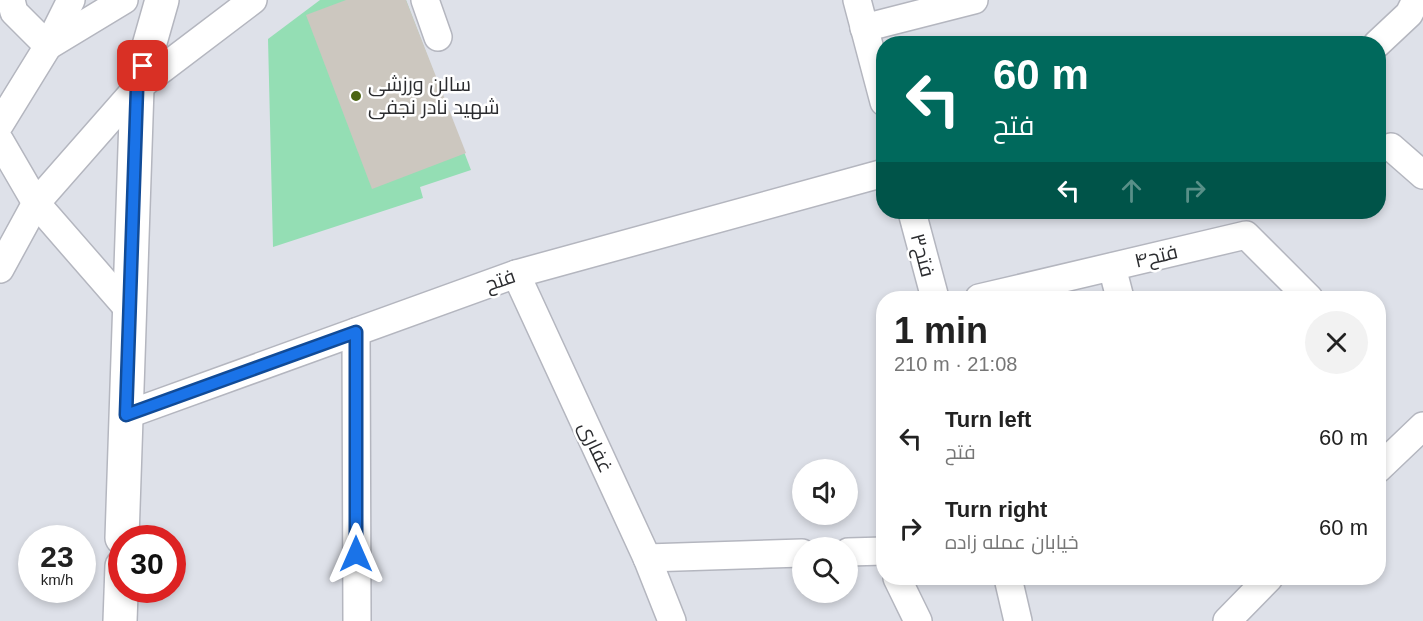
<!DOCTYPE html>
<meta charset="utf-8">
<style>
:root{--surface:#fff;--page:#f2f2f2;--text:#222;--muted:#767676}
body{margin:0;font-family:Arial,Cairo,sans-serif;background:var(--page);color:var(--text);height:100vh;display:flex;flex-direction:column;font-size:22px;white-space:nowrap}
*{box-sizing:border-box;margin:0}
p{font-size:20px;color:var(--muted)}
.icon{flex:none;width:33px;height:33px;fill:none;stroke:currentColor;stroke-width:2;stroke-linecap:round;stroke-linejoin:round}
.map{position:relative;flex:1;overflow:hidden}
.drawer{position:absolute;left:876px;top:291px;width:510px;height:294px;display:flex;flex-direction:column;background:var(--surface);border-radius:24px;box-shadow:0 3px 9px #0003}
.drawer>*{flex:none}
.banner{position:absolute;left:876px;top:36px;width:510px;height:183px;border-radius:24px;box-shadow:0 3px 9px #0003;background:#00695c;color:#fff;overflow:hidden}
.buttons{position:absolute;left:792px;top:459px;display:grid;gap:12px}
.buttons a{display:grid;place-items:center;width:66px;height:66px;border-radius:50%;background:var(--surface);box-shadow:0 3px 9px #0003;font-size:30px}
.speed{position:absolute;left:18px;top:525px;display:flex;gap:12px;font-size:30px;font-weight:700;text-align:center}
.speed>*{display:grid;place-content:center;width:78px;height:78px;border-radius:50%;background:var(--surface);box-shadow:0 3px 9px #0003;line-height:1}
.speed small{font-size:15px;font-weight:400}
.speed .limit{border:9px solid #d22;background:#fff;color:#111}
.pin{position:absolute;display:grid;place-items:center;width:51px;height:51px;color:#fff;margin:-26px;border-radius:12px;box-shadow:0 3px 9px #0006}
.me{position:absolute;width:66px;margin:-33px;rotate:0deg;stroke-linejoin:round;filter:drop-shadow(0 0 4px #0008)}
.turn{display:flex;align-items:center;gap:21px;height:126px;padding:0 18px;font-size:27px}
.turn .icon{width:78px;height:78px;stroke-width:2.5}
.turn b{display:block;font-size:42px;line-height:51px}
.lanes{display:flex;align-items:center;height:57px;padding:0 18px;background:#0003;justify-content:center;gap:30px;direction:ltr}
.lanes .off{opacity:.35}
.round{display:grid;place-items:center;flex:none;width:63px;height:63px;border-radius:32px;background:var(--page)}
.overview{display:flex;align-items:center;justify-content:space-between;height:102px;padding:0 18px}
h1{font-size:36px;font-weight:700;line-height:45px}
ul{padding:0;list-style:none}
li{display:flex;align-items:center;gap:18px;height:90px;padding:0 18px}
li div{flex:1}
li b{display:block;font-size:22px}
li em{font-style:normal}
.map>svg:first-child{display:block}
.garden{fill:#94deb4}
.building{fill:#ccc7bf}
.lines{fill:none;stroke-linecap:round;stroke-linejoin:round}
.minor-casing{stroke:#b4b6bf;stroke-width:30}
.primary-casing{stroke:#b4b6bf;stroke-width:36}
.minor{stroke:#fff;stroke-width:27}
.primary{stroke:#fff;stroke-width:33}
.route-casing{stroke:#114b97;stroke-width:15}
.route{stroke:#1a73e8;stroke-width:10}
.poi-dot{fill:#4b6412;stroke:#fff;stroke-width:2}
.labels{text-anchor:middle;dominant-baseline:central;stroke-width:5;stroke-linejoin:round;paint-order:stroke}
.poi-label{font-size:20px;fill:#2b2c2f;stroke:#fff;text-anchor:start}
.street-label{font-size:20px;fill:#2b2c2f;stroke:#fff}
</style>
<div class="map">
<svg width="1423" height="621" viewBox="0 0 1423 621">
<rect width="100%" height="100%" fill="#dee1e9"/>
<polygon class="garden" points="320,0 406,0 471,170 420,187 423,198 273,247 268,39"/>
<polygon class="building" points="346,0 406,0 466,153 372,189 306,15"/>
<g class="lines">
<defs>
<g id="minor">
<polyline points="11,0 14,12 48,46 124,0"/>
<polyline points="425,0 438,37"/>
<polyline points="857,0 884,102"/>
<polyline points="864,28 974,0"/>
<polyline points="1377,44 1409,14 1416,0"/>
<polyline points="0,124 48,46 71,0"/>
<polyline points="0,141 36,203 130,311"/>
<polyline points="1391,147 1423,175"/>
<polyline points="912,212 935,298"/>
<polyline points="1112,267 1120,298"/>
<polyline points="0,269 36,203 137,88 253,0"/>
<polyline points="516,274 647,558 672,621"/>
<polyline points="979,298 1246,235 1309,298"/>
<polyline points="356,332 357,621"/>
<polyline points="126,415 516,274 884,173"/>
<polyline points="1378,469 1423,426"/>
<polyline points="848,552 884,551"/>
<polyline points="647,558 802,553"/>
<polyline points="897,578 918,621"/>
<polyline points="1008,578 1018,621"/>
<polyline points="1227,621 1269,578"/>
</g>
<g id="primary">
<polyline points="122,538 137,88 162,0"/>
<polyline points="120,621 122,566"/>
</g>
</defs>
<use href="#minor" class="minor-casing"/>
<use href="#primary" class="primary-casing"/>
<use href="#minor" class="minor"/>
<use href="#primary" class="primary"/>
</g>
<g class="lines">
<defs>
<polyline id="route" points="143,66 137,88 126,415 356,332 356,554"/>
</defs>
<use href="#route" class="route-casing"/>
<use href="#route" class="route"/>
</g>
<circle class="poi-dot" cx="356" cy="96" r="6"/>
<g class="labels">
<g class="poi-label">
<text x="368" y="84">سالن ورزشی<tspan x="368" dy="23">شهید نادر نجفی</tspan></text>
</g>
<g class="street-label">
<text transform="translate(923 255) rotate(75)">فتح۳</text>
<text transform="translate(1156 256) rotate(-13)">فتح۴</text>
<text transform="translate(500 280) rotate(-19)">فتح</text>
<text transform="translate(596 447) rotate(65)">غفاری</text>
</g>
</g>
</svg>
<div class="buttons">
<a><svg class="icon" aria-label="sound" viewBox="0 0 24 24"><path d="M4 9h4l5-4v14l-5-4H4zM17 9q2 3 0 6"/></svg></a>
<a><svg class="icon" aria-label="search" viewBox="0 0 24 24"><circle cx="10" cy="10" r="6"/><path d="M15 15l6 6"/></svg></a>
</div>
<div class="speed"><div>23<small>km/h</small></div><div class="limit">30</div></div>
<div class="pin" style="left:143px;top:66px;background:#d93025"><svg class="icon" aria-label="arrive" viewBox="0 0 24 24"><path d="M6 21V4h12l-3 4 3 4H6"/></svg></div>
<svg class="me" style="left:356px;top:554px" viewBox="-20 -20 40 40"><path d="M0-17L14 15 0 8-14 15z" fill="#1a73e8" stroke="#fff" stroke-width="4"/></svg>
<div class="banner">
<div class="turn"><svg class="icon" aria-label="left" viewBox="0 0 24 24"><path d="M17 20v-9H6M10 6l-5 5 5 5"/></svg><div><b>60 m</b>فتح</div></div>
<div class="lanes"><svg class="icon" aria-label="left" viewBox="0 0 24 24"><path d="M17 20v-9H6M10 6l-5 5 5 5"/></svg><svg class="icon off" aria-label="ahead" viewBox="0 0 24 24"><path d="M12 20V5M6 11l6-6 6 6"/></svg><svg class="icon off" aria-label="right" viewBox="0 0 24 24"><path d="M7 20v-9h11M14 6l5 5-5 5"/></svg></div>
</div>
<section class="drawer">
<div class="overview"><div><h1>1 min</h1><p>210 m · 21:08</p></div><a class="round"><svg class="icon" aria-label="close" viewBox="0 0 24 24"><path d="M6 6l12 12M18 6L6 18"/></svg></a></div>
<ul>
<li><svg class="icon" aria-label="left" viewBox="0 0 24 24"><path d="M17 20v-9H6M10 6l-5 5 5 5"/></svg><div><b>Turn left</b><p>فتح</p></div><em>60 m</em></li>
<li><svg class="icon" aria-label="right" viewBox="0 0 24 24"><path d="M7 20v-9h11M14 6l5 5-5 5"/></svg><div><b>Turn right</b><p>خیابان عمله زاده</p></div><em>60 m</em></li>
</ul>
</section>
</div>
